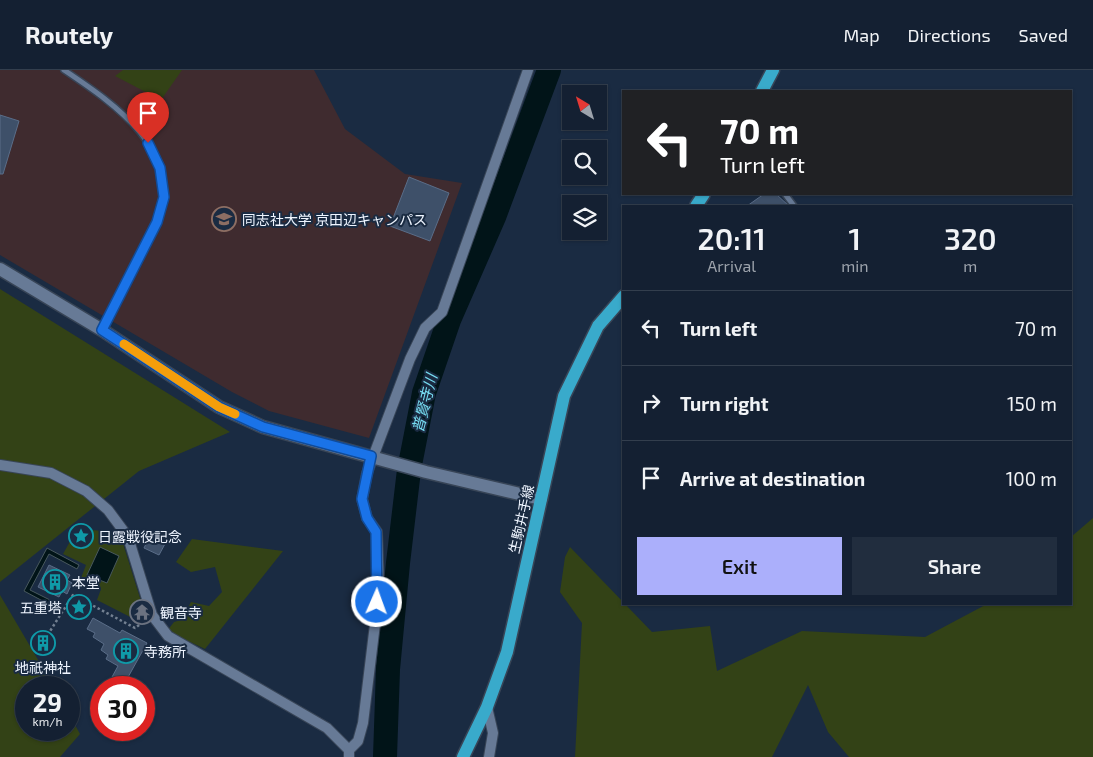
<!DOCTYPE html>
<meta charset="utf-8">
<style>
:root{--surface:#142032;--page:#212d3e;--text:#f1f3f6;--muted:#9da3ac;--line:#333e4d;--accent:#abaffb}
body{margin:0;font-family:"Exo 2","Noto Sans JP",sans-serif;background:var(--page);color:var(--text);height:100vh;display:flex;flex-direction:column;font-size:19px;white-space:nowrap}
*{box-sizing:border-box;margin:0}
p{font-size:16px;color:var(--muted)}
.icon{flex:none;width:28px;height:28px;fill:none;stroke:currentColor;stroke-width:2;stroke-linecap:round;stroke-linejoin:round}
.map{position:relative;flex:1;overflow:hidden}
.details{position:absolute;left:622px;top:135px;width:450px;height:400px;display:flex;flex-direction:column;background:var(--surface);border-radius:0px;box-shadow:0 1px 4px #0004,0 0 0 1px var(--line)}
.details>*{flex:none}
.hud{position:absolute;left:622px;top:20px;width:450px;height:105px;border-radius:0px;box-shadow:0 1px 4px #0004,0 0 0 1px var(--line);background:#202124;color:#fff;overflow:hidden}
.needle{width:32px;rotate:322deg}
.tools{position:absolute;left:562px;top:15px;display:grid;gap:10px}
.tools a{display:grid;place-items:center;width:45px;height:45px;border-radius:0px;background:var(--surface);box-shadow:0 1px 4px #0004,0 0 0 1px var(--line);font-size:25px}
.speed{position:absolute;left:15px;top:606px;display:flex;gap:10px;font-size:25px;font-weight:700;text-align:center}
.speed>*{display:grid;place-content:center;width:65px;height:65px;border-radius:50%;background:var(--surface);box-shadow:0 1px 4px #0004,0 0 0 1px var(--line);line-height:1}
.speed small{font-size:12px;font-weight:400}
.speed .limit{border:8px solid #d22;background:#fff;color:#111}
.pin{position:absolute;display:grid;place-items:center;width:42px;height:42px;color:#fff;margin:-51px -21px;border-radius:50% 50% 50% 0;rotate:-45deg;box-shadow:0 0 5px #0007}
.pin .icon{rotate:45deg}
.me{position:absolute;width:55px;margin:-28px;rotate:2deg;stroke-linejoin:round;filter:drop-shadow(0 0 4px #0008)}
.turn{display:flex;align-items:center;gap:18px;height:105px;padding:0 15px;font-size:22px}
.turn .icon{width:65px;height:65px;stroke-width:2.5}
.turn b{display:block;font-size:35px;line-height:42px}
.eta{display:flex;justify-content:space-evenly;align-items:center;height:85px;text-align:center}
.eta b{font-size:30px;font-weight:600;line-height:35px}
.action{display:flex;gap:10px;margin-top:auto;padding:10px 15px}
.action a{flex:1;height:58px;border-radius:0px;background:var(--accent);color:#111;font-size:20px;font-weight:600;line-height:58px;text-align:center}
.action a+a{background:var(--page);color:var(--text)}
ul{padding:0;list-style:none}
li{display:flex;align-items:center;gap:15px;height:75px;padding:0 15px;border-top:1px solid var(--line)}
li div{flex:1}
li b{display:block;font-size:19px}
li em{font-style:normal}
header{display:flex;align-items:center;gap:30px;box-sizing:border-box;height:70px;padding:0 25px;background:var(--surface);border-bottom:1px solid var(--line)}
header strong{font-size:24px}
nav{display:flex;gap:28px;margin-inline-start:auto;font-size:18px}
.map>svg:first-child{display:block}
.education{fill:#3f2b2f}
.green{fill:#334216}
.water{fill:#011418;stroke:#48585d}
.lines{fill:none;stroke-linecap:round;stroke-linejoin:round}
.river{stroke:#011418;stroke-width:24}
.building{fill:#3e5069;stroke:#5a6d88}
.service-casing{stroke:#384557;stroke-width:8}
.minor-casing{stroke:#384557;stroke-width:12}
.tertiary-casing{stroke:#384557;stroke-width:15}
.primary-casing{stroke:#384557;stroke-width:15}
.path{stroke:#738091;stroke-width:2.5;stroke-dasharray:2.5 2.5;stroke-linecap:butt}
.service{stroke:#677a96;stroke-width:5}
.minor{stroke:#677a96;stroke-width:10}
.tertiary{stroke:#677a96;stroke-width:12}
.primary{stroke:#39aacb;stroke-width:12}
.route-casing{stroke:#114b97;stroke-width:12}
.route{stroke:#1a73e8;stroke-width:9}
.slow{stroke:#f59e0b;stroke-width:9}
.labels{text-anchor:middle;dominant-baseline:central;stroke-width:4;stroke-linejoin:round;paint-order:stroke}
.poi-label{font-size:14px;fill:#eff5ff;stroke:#1a2b42;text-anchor:start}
.street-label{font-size:14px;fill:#eff5ff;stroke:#1a2b42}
.water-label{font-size:15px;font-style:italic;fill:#76dcf1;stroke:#1a2b42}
</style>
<header>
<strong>Routely</strong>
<nav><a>Map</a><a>Directions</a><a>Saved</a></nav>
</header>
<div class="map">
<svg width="1093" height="687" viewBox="0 0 1093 687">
<rect width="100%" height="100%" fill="#1a2b42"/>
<polygon class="education" points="0,0 314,0 345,59 405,104 462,113 369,368 269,341 232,322 0,185"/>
<g class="green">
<polygon points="123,0 182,0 161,30 115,6"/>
<polygon points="0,219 230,362 139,401 0,512"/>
<polygon points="1093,448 1093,687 849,687 828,662 808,615 772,687 575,687 582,553 560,522 565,487 570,477 652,562 710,556 717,601 802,561 925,567 987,534 1071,534 1071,467"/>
<polygon points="77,459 117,462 121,467 145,544 138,551 97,530 101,519 81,508 86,495 63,484"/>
<polygon points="192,469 283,481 205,579 167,561 174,552 181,550 191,532 209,536 222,522 215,497 191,502 176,492"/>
<polygon points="0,525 54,617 26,618 26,660 69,660 69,644 80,664 60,687 0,687"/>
</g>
<g class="water">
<polygon points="100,477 119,486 107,513 87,505"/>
<polygon points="47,478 79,495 77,499 49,484 30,520 56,533 54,537 24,521"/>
</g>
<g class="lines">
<polyline class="river" points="385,687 388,599 398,493 409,400 424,323 449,250 494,147 549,0"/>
</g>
<g class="building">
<polygon points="0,45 19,51 3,104 0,104"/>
<polygon points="409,107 449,123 430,171 390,156"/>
<polygon points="764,124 776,124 789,136 747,136"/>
<polygon points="151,464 166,472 159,485 144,478"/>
<polygon points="49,495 70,505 67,510 72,513 67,524 62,521 59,527 38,517"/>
<polygon points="93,548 120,563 122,560 147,573 122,618 106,618 118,596 106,589 108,585 101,580 104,574 93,567 95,563 87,559"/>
</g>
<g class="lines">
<defs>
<g id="service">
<path d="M64 0C116 35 182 79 157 151 153 164 144 176 138 188 126 212 114 235 102 259"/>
<polyline points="785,124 794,136"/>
</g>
<g id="minor">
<polyline points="0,395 51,403 86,421 108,440 128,467 152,545 168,566 327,658 349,680"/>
<polyline points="487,637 493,663 489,687"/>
<polyline points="349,687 349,680 358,671 363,653 379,521 377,462 367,448 362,429 367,403 410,289 425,258 442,242 528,0"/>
</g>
<polyline id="tertiary" points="0,199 102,260 219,337 263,357 426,402 541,429"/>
<g id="primary">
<polyline points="762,21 773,0"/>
<polyline points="696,136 704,124"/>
<polyline points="463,687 487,637 507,582 564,326 598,256 624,226"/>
</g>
</defs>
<use href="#service" class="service-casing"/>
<use href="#minor" class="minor-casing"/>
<use href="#tertiary" class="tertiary-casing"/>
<use href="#primary" class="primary-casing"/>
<polyline class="path" points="45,569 73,525 135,558 143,552"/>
<use href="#service" class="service"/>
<use href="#minor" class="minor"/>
<use href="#tertiary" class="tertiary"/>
<use href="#primary" class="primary"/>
</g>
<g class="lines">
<defs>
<polyline id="route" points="148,73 160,98 164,127 157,152 102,260 219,337 263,357 371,386 362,429 367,448 376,462 377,532"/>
</defs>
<use href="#route" class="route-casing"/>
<use href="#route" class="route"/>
<polyline class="slow" points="124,274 219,337 235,344"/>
</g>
<defs>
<symbol id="university-ring" viewBox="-11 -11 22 22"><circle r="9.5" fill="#1a2b42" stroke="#8d6e63" stroke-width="1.5"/><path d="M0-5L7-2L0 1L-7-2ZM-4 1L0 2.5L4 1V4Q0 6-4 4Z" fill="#8d6e63"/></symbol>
<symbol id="sight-ring" viewBox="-11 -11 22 22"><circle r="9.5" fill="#1a2b42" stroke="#0f9aa8" stroke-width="1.5"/><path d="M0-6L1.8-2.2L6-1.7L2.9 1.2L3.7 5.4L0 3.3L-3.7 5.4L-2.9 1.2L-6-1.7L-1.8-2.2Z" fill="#0f9aa8"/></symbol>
<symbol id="building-ring" viewBox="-11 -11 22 22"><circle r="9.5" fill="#1a2b42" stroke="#0f9aa8" stroke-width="1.5"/><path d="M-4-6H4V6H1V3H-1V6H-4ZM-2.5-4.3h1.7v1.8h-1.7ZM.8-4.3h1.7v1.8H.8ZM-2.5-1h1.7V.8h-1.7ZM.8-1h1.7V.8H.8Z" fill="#0f9aa8"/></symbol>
<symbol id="temple-ring" viewBox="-11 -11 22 22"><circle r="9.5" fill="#1a2b42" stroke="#6b7280" stroke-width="1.5"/><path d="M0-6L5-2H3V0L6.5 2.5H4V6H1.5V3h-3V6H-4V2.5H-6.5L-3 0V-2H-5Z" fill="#6b7280"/></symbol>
</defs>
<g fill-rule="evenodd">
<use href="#university-ring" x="210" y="135" width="28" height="28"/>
<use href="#sight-ring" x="67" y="452" width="28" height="28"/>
<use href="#building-ring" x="41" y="498" width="28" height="28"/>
<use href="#sight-ring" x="65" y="523" width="28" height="28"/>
<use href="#temple-ring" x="128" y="528" width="28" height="28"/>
<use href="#building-ring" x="29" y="559" width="28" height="28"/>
<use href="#building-ring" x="112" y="567" width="28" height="28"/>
</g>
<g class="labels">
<g class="poi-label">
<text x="242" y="149">同志社大学 京田辺キャンパス</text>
<text x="98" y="466">日露戦役記念</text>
<text x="72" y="512">本堂</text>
<text x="62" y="537" text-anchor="end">五重塔</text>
<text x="160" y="542">観音寺</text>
<text x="144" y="581">寺務所</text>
<text x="43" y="597" text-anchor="middle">地祇神社</text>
</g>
<g class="street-label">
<text transform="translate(521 449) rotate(-77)">生駒井手線</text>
</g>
<g class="water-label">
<text transform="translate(424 333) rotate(-76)">普賢寺川</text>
</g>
</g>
</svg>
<div class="tools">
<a><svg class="needle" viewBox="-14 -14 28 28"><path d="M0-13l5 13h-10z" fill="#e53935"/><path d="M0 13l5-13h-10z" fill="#9da3ac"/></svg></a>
<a><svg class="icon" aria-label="search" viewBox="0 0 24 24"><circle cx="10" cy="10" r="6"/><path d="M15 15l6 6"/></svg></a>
<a><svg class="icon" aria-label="layers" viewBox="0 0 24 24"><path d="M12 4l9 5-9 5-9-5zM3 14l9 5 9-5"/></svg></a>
</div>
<div class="speed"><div>29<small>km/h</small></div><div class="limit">30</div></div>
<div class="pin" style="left:148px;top:73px;background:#d93025"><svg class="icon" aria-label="arrive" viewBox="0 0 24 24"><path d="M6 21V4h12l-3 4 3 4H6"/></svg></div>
<svg class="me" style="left:377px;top:532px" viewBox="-20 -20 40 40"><circle r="17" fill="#1a73e8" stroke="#fff" stroke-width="3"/><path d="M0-11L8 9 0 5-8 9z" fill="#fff"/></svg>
<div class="hud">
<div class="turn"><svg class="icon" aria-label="left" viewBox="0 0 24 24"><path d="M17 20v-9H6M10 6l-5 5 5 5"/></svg><div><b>70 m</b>Turn left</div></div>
</div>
<section class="details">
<div class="eta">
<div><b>20:11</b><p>Arrival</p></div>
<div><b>1</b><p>min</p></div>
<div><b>320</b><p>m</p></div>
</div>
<ul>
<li><svg class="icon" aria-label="left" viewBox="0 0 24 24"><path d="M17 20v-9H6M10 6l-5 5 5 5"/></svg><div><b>Turn left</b></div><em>70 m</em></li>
<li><svg class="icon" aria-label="right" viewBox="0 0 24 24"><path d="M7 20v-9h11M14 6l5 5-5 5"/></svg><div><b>Turn right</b></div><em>150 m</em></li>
<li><svg class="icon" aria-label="arrive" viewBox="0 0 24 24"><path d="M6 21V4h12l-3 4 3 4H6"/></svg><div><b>Arrive at destination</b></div><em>100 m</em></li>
</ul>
<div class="action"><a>Exit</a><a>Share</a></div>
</section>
</div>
